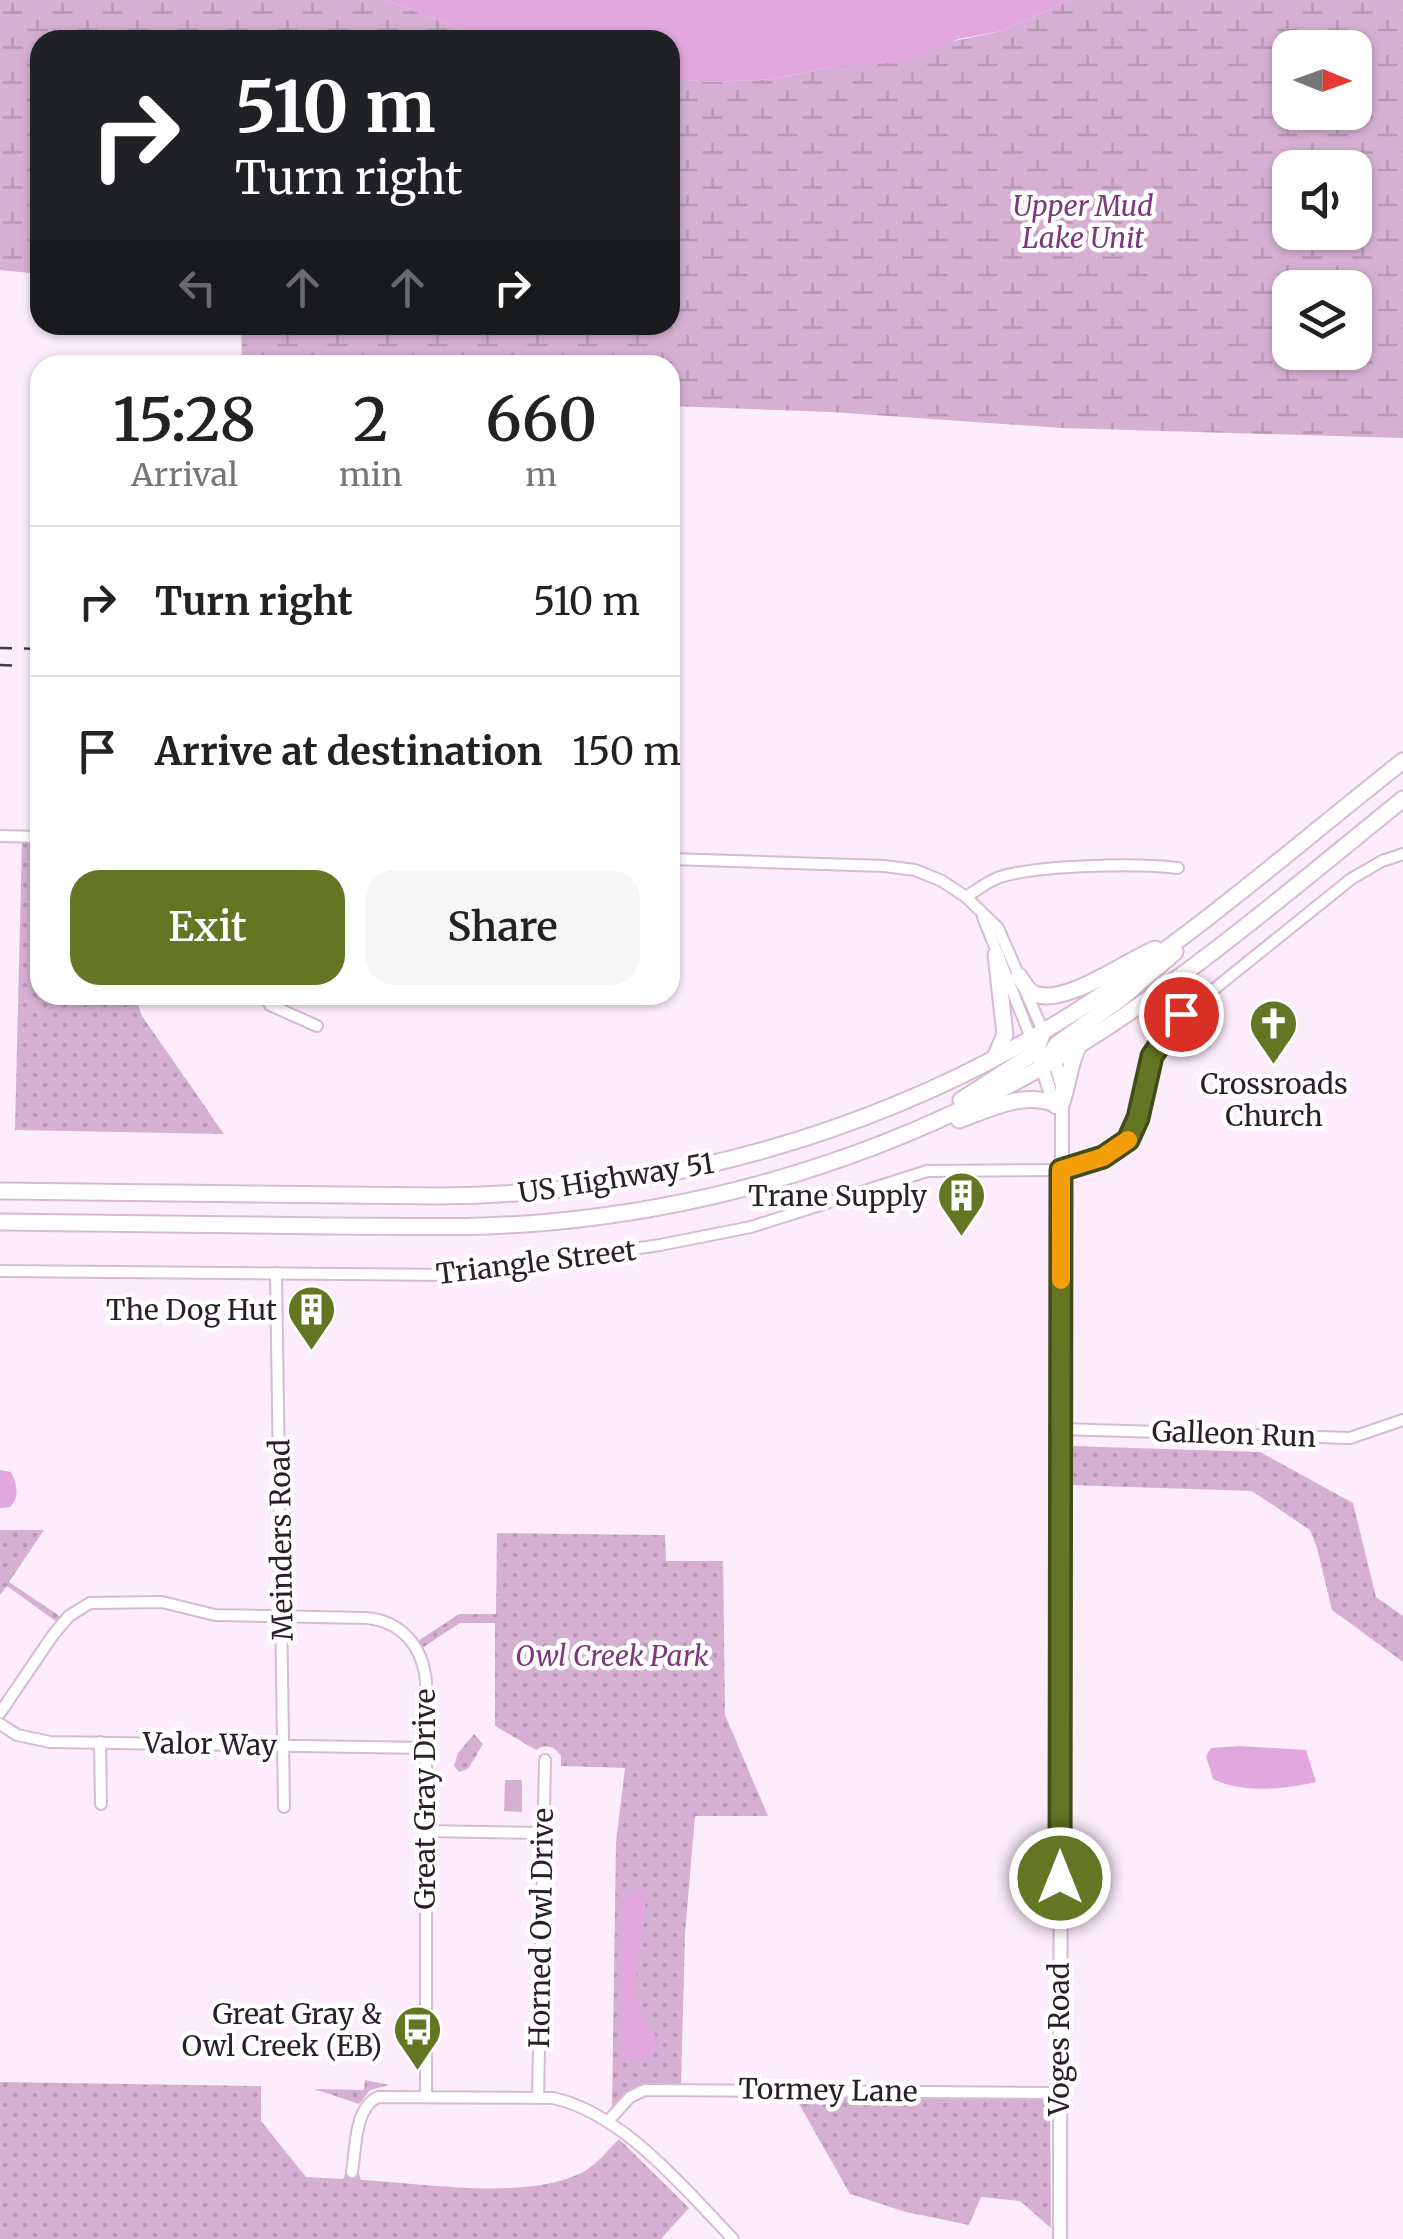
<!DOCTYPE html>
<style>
:root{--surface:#fff;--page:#f6f6f6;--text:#222;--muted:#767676;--line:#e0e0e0;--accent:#647523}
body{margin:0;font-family:Merriweather,serif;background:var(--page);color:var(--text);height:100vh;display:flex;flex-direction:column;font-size:38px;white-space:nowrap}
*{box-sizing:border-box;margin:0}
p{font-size:32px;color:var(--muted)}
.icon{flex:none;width:55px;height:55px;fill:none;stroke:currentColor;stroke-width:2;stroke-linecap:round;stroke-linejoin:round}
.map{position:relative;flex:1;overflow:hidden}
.sheet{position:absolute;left:30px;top:355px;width:650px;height:650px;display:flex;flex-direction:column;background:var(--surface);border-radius:30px;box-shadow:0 2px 8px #0004}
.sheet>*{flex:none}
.guide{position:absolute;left:30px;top:30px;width:650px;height:305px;border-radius:30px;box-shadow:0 2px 8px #0004;background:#202124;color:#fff;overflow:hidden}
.needle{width:65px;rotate:91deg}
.fabs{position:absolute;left:1272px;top:30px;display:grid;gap:20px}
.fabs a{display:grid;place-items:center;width:100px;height:100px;border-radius:20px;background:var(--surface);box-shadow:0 2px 8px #0004;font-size:50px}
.pin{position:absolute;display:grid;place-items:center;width:85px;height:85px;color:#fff;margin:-42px;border:5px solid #fff;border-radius:50%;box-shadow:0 2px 10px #0007}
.me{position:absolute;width:110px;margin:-55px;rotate:0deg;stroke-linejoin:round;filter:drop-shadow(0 0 8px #0008)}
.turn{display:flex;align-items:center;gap:35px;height:210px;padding:0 40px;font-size:45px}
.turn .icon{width:130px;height:130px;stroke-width:2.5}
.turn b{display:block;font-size:70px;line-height:85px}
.lanes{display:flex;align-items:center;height:95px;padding:0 40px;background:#0003;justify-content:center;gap:50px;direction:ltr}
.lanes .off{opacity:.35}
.eta{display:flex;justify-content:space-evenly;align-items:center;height:170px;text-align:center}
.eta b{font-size:60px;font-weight:600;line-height:70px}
.action{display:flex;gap:20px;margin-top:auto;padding:20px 40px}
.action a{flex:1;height:115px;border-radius:30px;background:var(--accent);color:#fff;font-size:40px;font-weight:600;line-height:115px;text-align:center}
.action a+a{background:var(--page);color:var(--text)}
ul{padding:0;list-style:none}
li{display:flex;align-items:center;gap:30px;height:150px;padding:0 40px;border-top:2px solid var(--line)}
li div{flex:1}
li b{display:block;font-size:38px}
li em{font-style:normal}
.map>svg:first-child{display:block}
.green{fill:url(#green-dots)}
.wetland{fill:url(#wetland-marsh);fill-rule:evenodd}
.pitch{fill:#d6b0d3}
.water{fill:#e2a7de}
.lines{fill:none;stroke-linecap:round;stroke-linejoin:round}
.minor-casing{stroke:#d7bad4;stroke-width:14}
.tertiary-casing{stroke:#d7bad4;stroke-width:16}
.primary-casing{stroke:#d7bad4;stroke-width:19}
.minor{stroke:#fff;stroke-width:10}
.tertiary{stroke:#fff;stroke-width:12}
.primary{stroke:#fff;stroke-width:15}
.rail{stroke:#453944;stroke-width:2.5;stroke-dasharray:12 12;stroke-linecap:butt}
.route-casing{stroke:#414c17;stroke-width:25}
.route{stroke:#647523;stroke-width:18}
.slow{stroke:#f59e0b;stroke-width:18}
.labels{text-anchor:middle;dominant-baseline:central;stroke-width:9;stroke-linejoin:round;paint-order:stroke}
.park-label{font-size:28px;font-style:italic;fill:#7d377a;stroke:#fff}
.poi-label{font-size:28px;fill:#2a1f29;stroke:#fff;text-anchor:end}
.street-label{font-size:28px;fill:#2a1f29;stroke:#fff}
</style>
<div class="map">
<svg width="1403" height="2239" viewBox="0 0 1403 2239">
<defs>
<pattern id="green-dots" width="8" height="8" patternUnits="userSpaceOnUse" patternTransform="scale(2.5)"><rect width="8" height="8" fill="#d6b0d3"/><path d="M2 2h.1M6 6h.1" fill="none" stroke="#b897b5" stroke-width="1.8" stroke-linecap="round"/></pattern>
<pattern id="wetland-marsh" width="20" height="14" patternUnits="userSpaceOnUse" patternTransform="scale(2.5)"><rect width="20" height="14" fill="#d6b0d3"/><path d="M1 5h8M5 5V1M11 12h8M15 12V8" fill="none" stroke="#b897b5"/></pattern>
</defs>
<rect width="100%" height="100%" fill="#fdecfc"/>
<g class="green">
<polygon points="22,841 40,841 40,995 135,995 142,1016 224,1134 15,1130"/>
<polygon points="1070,1446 1260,1452 1353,1503 1376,1597 1403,1616 1403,1662 1332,1610 1317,1548 1310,1530 1252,1491 1070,1485"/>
<polygon points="0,1530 44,1530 9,1582 61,1617 57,1622 7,1586 0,1595"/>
<path d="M497 1533 665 1535 666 1561H723L725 1715 768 1816H695L685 1933 681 2086H641L612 2108 616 1842 625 1768 561 1766V1756C555 1746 545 1743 536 1750L495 1726V1623H460L422 1648 418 1641 459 1614H496Z"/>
<polygon points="474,1734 483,1744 468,1769 459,1772 454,1766 458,1753"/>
<polygon points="365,2080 389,2085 370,2090 359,2104 314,2089 364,2090"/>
<path d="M0 2082 261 2086V2121L306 2177 343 2179 346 2172 359 2174 361 2180C426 2183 528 2202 585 2171 598 2163 608 2150 619 2139L689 2208 661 2239H0Z"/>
<polygon points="794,2095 1045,2097 1050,2104 1051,2228 1020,2201 981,2197 969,2225 906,2212 850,2194"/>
</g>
<g class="wetland">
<polygon points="0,0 387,0 486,40 40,40 40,274 0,270"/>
<path d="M1071 0H1403V438L1062 428 831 412 670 406V365H242L241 325H670V79L716 82 773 79 1002 31ZM1290 48H1355V112H1290ZM1290 168H1355V232H1290ZM1290 288H1355V352H1290Z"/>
</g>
<polygon class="pitch" points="505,1780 522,1780 522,1812 504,1811"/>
<g class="water">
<polygon points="387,0 1071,0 1002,31 958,39 900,62 830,67 773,79 716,82 670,79 670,40 486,40"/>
<path d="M0 1470 11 1472C17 1484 20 1497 10 1507L0 1508Z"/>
<path d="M1240 1746 1306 1750 1316 1782C1285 1789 1243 1794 1213 1779L1206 1756 1211 1748Z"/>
<path d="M641 1890 646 1901C643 1931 630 1983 640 2010 645 2023 664 2037 655 2053 649 2062 635 2060 626 2059L622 2053 621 1914 624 1897Z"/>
</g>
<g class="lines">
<defs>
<g id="minor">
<polyline points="0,836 40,837"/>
<polyline points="670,859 884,866 915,870 942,881 966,897 998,928 1043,1031"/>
<path d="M966 897C977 890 988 881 1000 877 1039 865 1136 863 1178 868"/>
<polyline points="983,917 1031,1038"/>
<polyline points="265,995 270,1005 317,1026"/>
<polyline points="0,1271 457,1275 660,1245 751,1227 927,1171 1061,1170 1095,1161 1120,1148 1132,1133 1152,1055 1172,1023 1351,879 1382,861 1403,854"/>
<polyline points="276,1273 284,1807"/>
<polyline points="1061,1429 1350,1438 1403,1420"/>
<path d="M0 1713 53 1635 69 1616 90 1603 162 1602 215 1615 366 1618C402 1621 423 1647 426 1682V2096"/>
<polyline points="0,1724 17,1735 50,1742 425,1748"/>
<polyline points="100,1742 101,1804"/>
<polyline points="425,1831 543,1833"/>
<polyline points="538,2097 545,1760"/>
<polyline points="609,2120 630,2097 645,2090 1059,2093"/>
<path d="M352 2172C356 2149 354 2108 378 2097L553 2098C623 2113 685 2189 733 2239"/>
</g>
<g id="tertiary">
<polyline points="1052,1053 1062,1085 1060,2239"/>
<polyline points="1040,1060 1055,1107"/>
</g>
<g id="primary">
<path d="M1019 976C1024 983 1027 991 1035 994 1065 1006 1126 961 1155 949"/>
<polyline points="995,1058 1005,1034 996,955"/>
<polyline points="1045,1063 1057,1044 1119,1000 1175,952"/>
<polyline points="961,1100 1036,1052 1043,1031"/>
<path d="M1062 1102C1069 1082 1069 1064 1079 1045"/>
<path d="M959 1120C990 1109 1021 1092 1053 1103"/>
<path d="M0 1191 440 1196C663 1194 882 1133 1072 1014 1189 940 1295 846 1403 761"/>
<path d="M0 1222C109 1223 219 1225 328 1226 402 1226 476 1229 550 1222 717 1207 882 1156 1028 1075 1164 1000 1283 896 1403 799"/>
</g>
</defs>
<use href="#minor" class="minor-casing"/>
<use href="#tertiary" class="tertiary-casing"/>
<use href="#primary" class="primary-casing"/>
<use href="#minor" class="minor"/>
<use href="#tertiary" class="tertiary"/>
<use href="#primary" class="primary"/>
<g class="rail">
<polyline points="0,648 40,649"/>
<polyline points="0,665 24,666"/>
</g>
</g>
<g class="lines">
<defs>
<polyline id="route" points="1060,1878 1061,1170 1103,1157 1128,1140 1138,1118 1152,1056 1181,1014"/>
</defs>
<use href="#route" class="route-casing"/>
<use href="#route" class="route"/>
<polyline class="slow" points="1061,1280 1061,1170 1103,1157 1128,1140"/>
</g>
<defs>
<symbol id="church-pin" viewBox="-11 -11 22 30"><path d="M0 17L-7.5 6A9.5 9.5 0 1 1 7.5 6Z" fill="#647523" stroke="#fff"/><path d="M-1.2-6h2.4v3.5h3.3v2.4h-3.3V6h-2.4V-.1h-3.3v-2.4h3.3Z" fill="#fff"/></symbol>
<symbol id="building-pin" viewBox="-11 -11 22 30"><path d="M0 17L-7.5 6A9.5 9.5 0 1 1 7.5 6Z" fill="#647523" stroke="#fff"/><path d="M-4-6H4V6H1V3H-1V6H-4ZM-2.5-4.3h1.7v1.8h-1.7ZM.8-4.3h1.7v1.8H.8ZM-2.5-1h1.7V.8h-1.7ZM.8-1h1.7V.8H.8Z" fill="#fff"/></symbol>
<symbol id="bus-pin" viewBox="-11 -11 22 30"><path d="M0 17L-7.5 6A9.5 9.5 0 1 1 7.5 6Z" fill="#647523" stroke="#fff"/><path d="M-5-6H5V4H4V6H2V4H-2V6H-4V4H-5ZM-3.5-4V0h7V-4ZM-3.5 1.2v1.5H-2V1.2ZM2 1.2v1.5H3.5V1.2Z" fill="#fff"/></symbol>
</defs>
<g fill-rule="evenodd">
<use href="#church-pin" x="1246" y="996" width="55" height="75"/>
<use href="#building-pin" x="934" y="1168" width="55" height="75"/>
<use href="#building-pin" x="284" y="1282" width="55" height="75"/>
<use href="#bus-pin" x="390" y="2002" width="55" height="75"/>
</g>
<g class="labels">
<g class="park-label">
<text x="1083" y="206">Upper Mud<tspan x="1083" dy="32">Lake Unit</tspan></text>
<text x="612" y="1656">Owl Creek Park</text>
</g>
<g class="poi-label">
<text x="1274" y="1084" text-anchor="middle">Crossroads<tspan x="1274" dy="32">Church</tspan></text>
<text x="927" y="1196">Trane Supply</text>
<text x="277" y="1310">The Dog Hut</text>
<text x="382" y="2014">Great Gray &amp;<tspan x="382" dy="32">Owl Creek (EB)</tspan></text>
</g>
<g class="street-label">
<text transform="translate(616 1178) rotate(-9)">US Highway 51</text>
<text transform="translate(536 1262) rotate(-7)">Triangle Street</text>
<text transform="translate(1234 1434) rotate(2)">Galleon Run</text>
<text transform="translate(281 1540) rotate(-91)">Meinders Road</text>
<text transform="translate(210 1744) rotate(1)">Valor Way</text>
<text transform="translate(425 1799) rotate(-90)">Great Gray Drive</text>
<text transform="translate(541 1928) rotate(-89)">Horned Owl Drive</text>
<text transform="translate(1059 2039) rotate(-90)">Voges Road</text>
<text transform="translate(828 2090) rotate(1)">Tormey Lane</text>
</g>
</g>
</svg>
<div class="fabs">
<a><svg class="needle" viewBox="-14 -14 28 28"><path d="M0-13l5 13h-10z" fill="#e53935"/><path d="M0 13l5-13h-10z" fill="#767676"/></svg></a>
<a><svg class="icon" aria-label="sound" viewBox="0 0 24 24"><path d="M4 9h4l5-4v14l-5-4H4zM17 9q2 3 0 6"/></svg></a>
<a><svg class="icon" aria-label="layers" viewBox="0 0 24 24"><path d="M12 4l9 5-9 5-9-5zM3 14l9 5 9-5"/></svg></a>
</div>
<div class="pin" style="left:1181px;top:1014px;background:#d93025"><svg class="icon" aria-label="arrive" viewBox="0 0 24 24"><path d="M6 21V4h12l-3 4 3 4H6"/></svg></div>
<svg class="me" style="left:1060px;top:1878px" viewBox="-20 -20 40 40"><circle r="17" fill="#647523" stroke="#fff" stroke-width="3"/><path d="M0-11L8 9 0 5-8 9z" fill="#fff"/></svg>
<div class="guide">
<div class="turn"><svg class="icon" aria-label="right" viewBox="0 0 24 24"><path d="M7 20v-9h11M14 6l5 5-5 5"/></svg><div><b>510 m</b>Turn right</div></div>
<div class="lanes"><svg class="icon off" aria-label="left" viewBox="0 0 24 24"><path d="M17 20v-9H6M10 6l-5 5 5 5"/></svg><svg class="icon off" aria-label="ahead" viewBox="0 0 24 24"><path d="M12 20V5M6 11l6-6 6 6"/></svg><svg class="icon off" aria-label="ahead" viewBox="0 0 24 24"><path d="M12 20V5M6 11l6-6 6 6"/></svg><svg class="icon" aria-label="right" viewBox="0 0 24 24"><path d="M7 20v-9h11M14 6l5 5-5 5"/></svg></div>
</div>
<section class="sheet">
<div class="eta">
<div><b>15:28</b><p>Arrival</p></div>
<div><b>2</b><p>min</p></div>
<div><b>660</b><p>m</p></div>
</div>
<ul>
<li><svg class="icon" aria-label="right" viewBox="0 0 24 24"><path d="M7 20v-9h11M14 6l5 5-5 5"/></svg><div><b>Turn right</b></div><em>510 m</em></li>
<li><svg class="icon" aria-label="arrive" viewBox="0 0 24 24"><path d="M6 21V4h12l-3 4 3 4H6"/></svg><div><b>Arrive at destination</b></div><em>150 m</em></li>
</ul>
<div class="action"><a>Exit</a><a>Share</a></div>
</section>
</div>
